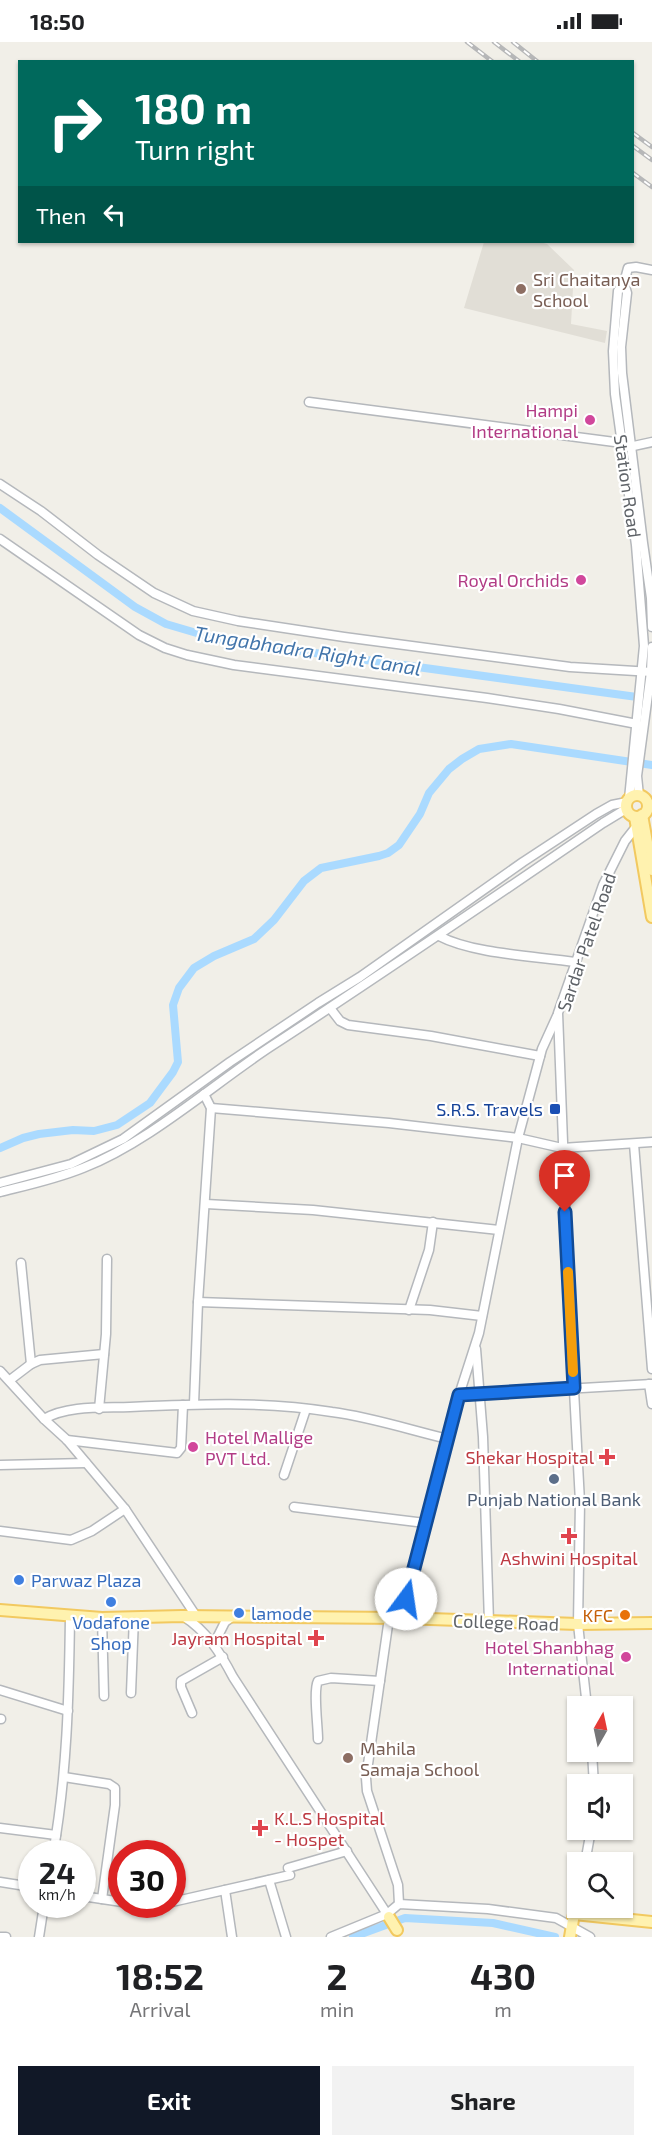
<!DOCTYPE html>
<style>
:root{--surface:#fff;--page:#f2f2f2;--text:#202124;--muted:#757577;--accent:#111827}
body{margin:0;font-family:"Exo 2",sans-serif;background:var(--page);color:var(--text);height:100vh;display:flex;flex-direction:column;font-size:22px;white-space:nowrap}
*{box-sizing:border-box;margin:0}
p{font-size:20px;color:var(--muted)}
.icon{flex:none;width:33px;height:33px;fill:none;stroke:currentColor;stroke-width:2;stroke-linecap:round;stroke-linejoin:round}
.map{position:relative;height:1895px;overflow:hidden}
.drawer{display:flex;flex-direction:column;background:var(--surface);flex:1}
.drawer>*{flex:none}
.guide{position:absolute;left:18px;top:18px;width:616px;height:183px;border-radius:0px;box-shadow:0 2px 4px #0004;background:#00695c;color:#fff;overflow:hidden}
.needle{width:39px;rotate:9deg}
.controls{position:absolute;left:567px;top:1654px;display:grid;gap:12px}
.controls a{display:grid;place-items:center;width:66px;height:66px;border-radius:0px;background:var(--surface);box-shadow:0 2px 4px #0004;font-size:30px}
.speed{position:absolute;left:18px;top:1798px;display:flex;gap:12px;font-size:30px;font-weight:700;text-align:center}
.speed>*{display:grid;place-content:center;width:78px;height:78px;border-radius:50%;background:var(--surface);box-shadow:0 2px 4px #0004;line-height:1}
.speed small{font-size:15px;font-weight:400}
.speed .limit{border:9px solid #d22;background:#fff;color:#111}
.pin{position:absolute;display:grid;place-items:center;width:51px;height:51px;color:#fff;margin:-62px -26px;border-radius:50% 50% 50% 0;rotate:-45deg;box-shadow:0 0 6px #0007}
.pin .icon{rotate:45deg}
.me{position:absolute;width:66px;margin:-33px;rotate:14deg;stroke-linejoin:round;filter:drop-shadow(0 0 4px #0008)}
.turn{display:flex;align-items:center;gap:21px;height:126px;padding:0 18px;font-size:27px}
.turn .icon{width:78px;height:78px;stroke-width:2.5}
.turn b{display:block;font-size:42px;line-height:51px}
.then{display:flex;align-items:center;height:57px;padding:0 18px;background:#0003;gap:12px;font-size:22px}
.eta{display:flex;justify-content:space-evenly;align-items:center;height:102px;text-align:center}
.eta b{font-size:36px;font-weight:700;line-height:42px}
.action{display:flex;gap:12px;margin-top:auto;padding:12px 18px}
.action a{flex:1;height:69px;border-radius:0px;background:var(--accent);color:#fff;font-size:24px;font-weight:700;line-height:69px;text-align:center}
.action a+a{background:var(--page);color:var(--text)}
.status{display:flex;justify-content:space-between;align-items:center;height:42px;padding:0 30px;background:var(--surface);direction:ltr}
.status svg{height:16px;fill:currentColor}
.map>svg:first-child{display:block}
.education{fill:#e1ded6}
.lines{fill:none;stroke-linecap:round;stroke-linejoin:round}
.canal{stroke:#aadaff;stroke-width:8}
.minor-casing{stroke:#b5b8bc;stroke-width:11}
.major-casing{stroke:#f2c960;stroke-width:14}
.minor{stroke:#fff;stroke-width:8}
.major{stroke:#fff2af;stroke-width:10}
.rail-casing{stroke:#b6b7b8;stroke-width:4.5}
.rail{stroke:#fff;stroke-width:2;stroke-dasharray:7;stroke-linecap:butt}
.route-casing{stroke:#114b97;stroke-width:15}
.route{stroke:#1a73e8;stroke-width:10}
.slow{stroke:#f59e0b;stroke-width:10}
.education-dot{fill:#8d6e63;stroke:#fff;stroke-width:2}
.hotel-dot{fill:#d1479c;stroke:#fff;stroke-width:2}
.transit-dot{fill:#1a4fb4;stroke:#fff;stroke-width:2}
.health-dot{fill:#e0444e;stroke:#fff;stroke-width:2}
.service-dot{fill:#5c6f8a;stroke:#fff;stroke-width:2}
.shop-dot{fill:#3f7fe0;stroke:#fff;stroke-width:2}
.food-dot{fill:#e8710a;stroke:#fff;stroke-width:2}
.labels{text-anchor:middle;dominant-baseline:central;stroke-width:4.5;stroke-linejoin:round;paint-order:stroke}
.education-label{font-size:18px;fill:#785e54;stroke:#fff;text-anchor:start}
.hotel-label{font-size:18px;fill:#b23c85;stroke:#fff;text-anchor:end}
.street-label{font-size:18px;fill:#5f6368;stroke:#fff}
.transit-label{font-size:18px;fill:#164399;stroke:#fff;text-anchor:end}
.health-label{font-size:18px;fill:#be3a42;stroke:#fff;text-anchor:end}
.service-label{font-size:18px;fill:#4e5e75;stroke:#fff}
.shop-label{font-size:18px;fill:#366cbe;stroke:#fff;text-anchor:start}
.food-label{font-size:18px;fill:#c56008;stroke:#fff;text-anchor:end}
.water-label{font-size:20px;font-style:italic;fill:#4174aa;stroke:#fff}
</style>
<div class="status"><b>18:50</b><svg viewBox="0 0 49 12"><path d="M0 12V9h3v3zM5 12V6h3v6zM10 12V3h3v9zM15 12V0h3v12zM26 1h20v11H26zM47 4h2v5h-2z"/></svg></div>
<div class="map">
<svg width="652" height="1895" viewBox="0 0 652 1895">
<rect width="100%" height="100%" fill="#f1efe8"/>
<polygon class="education" points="484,200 540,200 547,202 574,228 571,282 607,289 605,301 464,266"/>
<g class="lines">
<g class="canal">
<polyline points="0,466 135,565 166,582 217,597 278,606 652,657"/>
<polyline points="0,1106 23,1096 39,1092 73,1088 94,1089 117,1083 150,1061 173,1030 178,1020 173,963 179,946 194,926 214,914 254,897 274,878 304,839 321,826 379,814 388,811 399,803 420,772 429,751 449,727 462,717 479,707 511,702 652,723"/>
<polyline points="353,1895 405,1876 493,1881 555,1895"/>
</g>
<defs>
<g id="minor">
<polyline points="624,241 627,251 621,305 622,331 643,501 651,556 652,585"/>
<polyline points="309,360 622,401"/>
<polyline points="629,405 652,400"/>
<polyline points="0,442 41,469 98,513 154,551 193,569 238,579 344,595 570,625 652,630"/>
<polyline points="0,497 139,593 165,606 187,613 234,623 487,656 559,667 637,682"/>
<polyline points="639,754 637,734 651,630 652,605"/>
<polyline points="629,757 644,604 636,503 615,352 613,309 618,249 624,241 628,226 636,225 652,228"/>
<path d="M439 894C473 912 535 914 575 920"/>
<polyline points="330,966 340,979 348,983 431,994 540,1014"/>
<polyline points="211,1066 389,1081 518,1096 562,1106 652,1100"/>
<polyline points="634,1102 652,1327"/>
<polyline points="0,1141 71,1122 123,1097 230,1020 318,961 360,935 523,820 596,772 612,763 627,760"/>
<path d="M0 1150C28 1143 56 1137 83 1126 149 1100 211 1044 270 1005 382 932 492 857 603 781L626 767"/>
<polyline points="206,1162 313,1168 499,1188"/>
<polyline points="21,1221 31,1322"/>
<polyline points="198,1260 430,1268 482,1274"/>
<polyline points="409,1268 429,1208 433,1180"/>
<polyline points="476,1307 483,1395 489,1580"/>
<polyline points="0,1329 44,1377 67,1398 125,1467 196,1574"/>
<polyline points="10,1338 31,1322 40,1318 104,1312"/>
<polyline points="649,1342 652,1362"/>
<polyline points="459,1353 652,1342"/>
<polyline points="194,1362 198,1260 211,1066 204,1052"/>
<polyline points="99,1367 106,1292 107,1217"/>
<path d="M44 1377C68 1363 103 1366 130 1365 197 1362 264 1359 332 1370 371 1375 410 1388 448 1397"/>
<polyline points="67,1398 177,1411 181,1406 183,1363"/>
<polyline points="0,1423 86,1421"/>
<polyline points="284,1433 306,1367"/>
<polyline points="294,1465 425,1481"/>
<polyline points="0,1489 71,1498 92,1489 125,1467"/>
<path d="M183 1574C207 1589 221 1612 233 1635L389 1875"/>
<polyline points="102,1576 104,1654"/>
<polyline points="389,1576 366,1736 367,1749 398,1843 399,1862"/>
<polyline points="401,1576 459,1353 479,1291 518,1096 542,1007 557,974"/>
<polyline points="214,1602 225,1580 232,1575"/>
<polyline points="0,1648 68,1669"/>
<polyline points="131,1651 134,1575"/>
<polyline points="587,1665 578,1582 580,1460 569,1255 558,971 603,843 625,799 636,785"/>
<polyline points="192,1671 181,1645 181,1639 223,1615"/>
<polyline points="0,1677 1,1677"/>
<path d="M318 1697C318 1684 313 1648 318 1639L331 1636 380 1639"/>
<polyline points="592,1710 594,1743"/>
<polyline points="64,1735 109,1742 115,1746 115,1763 102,1857"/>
<polyline points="0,1786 56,1793"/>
<path d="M53 1812C67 1733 69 1654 70 1574"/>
<polyline points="585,1821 591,1788"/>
<polyline points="288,1826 347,1809"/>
<polyline points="269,1838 286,1895"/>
<polyline points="0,1840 32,1845"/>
<polyline points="225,1848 232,1895"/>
<polyline points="82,1854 122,1860"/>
<polyline points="172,1860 290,1833"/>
<polyline points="138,1863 161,1863"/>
<polyline points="574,1872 578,1856"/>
<polyline points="0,1895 6,1895"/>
<polyline points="39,1895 44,1863"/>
<polyline points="331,1895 387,1872 399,1862 488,1867 556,1876 590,1895"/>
</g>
<g id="major">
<circle cx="637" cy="764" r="11"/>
<polyline points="642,773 652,828"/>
<polyline points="635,775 652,875"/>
<polyline points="0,1568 102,1576 182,1574 401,1576 578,1582 652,1581"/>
<polyline points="389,1875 397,1888"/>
<polyline points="570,1895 574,1872 652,1880"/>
</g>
</defs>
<use href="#minor" class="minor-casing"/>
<use href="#major" class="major-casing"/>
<use href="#minor" class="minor"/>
<use href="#major" class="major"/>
<defs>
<g id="rail">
<polyline points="467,0 493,20"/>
<polyline points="494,0 520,20"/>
<polyline points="513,0 538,20"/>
<polyline points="633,91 652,105"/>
<polyline points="633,104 652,118"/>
<polyline points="633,131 652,145"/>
</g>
</defs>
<use href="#rail" class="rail-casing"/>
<use href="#rail" class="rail"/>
</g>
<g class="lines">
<defs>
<polyline id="route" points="406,1557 459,1353 574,1346 565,1170"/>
</defs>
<use href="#route" class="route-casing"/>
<use href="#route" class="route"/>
<polyline class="slow" points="568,1230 573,1330"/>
</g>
<g class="education-dot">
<circle cx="521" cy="247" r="6"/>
<circle cx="348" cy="1716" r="6"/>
</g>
<g class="hotel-dot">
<circle cx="590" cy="378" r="6"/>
<circle cx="581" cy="538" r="6"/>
<circle cx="193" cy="1405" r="6"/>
<circle cx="626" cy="1615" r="6"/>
</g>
<rect class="transit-dot" x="549" y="1061" width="12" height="12" rx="3"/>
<g class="health-dot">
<path d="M604 1406h6v6h6v6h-6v6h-6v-6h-6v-6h6z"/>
<path d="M566 1485h6v6h6v6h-6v6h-6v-6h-6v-6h6z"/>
<path d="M313 1587h6v6h6v6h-6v6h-6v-6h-6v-6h6z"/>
<path d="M257 1777h6v6h6v6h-6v6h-6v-6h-6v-6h6z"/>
</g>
<circle class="service-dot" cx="554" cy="1437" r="6"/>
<g class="shop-dot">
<circle cx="19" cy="1538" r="6"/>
<circle cx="111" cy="1560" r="6"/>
<circle cx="239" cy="1571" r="6"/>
</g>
<circle class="food-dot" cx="625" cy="1573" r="6"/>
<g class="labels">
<g class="education-label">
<text x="533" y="237">Sri Chaitanya<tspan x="533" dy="21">School</tspan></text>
<text x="360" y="1706">Mahila<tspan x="360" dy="21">Samaja School</tspan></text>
</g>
<g class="hotel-label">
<text x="578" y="368">Hampi<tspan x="578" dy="21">International</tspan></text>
<text x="569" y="538">Royal Orchids</text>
<text x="205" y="1395" text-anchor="start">Hotel Mallige<tspan x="205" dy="21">PVT Ltd.</tspan></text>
<text x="614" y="1605">Hotel Shanbhag<tspan x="614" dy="21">International</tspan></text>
</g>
<g class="street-label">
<text transform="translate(628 444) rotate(82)">Station Road</text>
<text transform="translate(586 900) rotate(-71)">Sardar Patel Road</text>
<text transform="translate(506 1580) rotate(2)">College Road</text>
</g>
<g class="transit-label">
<text x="543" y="1067">S.R.S. Travels</text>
</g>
<g class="health-label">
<text x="594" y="1415">Shekar Hospital</text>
<text x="569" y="1516" text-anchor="middle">Ashwini Hospital</text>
<text x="302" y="1596">Jayram Hospital</text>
<text x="274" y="1776" text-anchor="start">K.L.S Hospital<tspan x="274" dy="21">- Hospet</tspan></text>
</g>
<g class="service-label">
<text x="554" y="1457">Punjab National Bank</text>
</g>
<g class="shop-label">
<text x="31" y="1538">Parwaz Plaza</text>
<text x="251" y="1571">lamode</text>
<text x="111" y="1580" text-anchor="middle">Vodafone<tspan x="111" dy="21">Shop</tspan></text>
</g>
<g class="food-label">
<text x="613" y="1573">KFC</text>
</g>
<g class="water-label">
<text transform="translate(308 608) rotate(9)">Tungabhadra Right Canal</text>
</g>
</g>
</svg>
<div class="controls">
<a><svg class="needle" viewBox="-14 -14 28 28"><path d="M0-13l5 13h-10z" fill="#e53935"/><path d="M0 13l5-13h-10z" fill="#757577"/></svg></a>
<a><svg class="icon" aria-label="sound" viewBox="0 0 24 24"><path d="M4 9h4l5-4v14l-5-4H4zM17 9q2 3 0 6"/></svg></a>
<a><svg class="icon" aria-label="search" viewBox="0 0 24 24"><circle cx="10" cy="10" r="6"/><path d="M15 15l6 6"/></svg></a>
</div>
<div class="speed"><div>24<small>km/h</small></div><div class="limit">30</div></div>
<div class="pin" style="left:565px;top:1170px;background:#d93025"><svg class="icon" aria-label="arrive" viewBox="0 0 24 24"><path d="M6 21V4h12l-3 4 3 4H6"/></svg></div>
<svg class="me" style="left:406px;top:1557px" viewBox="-20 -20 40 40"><circle r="19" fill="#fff"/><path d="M0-13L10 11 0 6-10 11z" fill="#1a73e8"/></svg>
<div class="guide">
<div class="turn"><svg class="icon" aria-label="right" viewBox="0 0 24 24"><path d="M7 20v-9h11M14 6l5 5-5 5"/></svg><div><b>180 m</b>Turn right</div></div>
<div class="then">Then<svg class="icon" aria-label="left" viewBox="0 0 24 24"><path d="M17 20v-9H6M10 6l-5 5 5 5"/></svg></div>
</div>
</div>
<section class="drawer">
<div class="eta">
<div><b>18:52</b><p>Arrival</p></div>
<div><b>2</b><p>min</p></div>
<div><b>430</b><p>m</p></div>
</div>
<div class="action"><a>Exit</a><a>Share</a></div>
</section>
